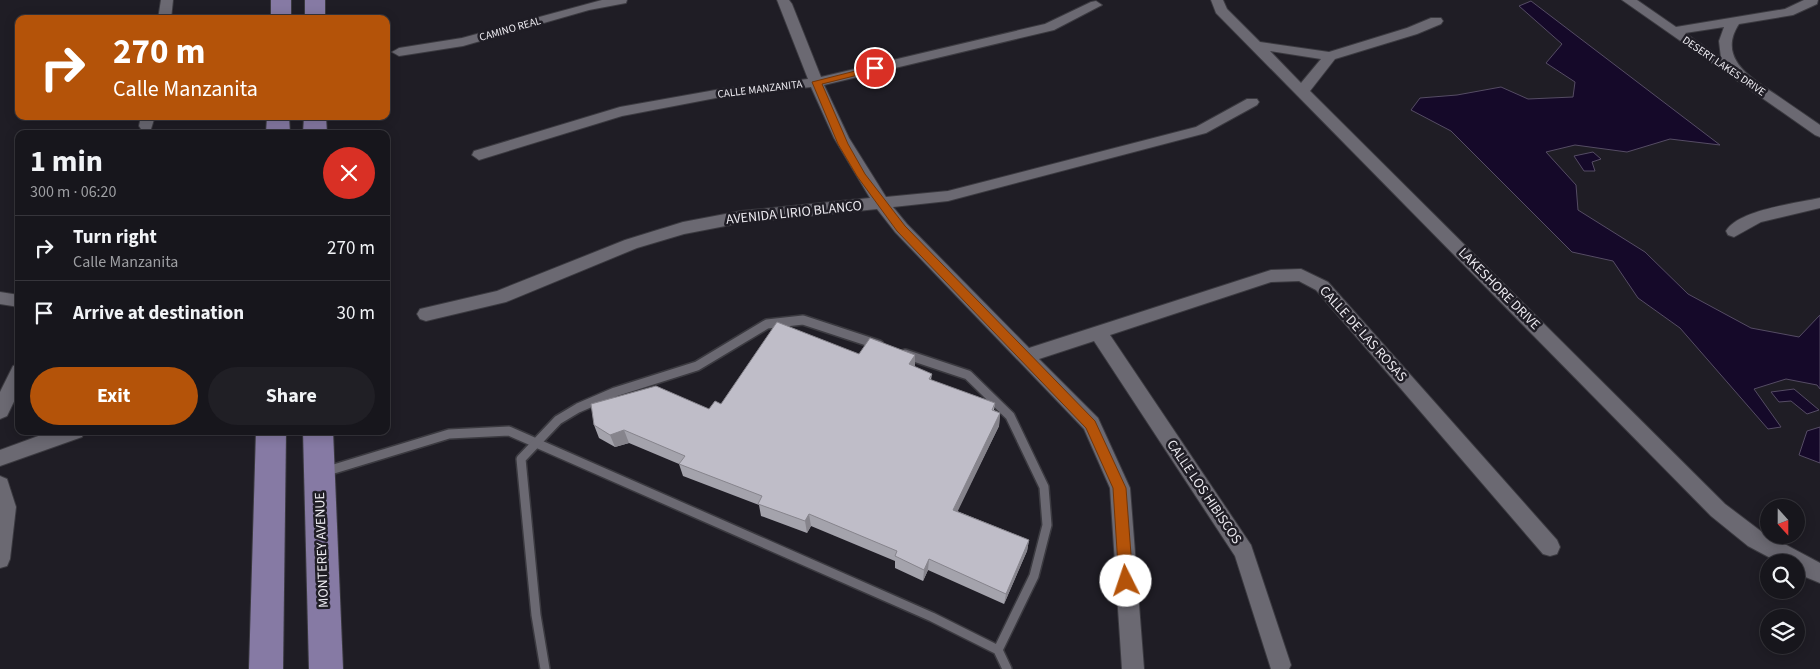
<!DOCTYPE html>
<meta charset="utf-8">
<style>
:root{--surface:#17161c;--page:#201f25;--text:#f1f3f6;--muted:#9e9fa3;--line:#36353b;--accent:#b45309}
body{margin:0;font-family:"Source Sans 3",sans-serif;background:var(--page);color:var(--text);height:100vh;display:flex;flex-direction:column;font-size:19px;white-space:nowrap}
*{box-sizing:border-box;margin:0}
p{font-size:16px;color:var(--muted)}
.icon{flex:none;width:28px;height:28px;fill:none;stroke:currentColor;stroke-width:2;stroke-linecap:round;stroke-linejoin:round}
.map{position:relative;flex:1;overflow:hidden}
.side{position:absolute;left:15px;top:130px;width:375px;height:305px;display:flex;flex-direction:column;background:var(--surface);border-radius:10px;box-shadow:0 2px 12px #0003,0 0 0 1px var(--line)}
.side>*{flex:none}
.banner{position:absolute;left:15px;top:15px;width:375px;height:105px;border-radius:10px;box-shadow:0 2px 12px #0003,0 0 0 1px var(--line);background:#b45309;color:#fff;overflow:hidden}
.needle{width:32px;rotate:159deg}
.tools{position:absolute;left:1760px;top:499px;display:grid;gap:10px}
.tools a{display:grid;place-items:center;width:45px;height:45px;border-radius:50%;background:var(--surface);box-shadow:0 2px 12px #0003,0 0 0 1px var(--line);font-size:25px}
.pin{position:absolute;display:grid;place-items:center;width:42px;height:42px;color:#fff;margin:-21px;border:2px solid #fff;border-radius:50%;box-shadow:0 1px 5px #0007}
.me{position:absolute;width:55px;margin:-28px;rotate:356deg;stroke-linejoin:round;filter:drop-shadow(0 0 4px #0008)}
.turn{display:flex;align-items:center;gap:18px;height:105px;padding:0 15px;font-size:22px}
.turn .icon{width:65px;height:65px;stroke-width:2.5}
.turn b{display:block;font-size:35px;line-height:42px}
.round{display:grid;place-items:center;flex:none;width:52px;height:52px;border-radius:26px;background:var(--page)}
.summary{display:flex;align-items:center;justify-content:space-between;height:85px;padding:0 15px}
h1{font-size:30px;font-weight:700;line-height:38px}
.action{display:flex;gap:10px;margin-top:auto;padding:10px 15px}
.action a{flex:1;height:58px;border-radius:30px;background:var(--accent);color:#fff;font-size:20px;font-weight:700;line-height:58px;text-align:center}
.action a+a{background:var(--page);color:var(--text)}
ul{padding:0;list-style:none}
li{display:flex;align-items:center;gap:15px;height:65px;padding:0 15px;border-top:1px solid var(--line)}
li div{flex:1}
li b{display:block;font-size:19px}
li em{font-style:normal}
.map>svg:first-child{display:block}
.water{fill:#150929;stroke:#554c64}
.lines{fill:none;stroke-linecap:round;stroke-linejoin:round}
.service-casing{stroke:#3b3a40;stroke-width:12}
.minor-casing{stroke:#3b3a40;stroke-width:2}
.primary-casing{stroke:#3b3a40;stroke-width:2}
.service{stroke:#6b6972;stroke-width:9}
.minor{fill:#6b6972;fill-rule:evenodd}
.primary{fill:#867aa4;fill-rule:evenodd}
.wall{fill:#a4a3ac}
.shaded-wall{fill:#86848c}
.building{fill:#bfbdc8;stroke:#86848c}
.route{fill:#b45309;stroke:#753606}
.labels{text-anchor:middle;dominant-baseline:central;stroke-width:5;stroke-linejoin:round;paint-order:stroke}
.far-street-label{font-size:11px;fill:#ebe9ef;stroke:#1f1d25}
.street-label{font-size:14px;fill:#ebe9ef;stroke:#1f1d25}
</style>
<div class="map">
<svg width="1820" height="669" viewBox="0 0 1820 669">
<rect width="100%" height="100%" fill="#1f1d25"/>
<g class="water">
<polygon points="1531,1 1720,145 1670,139 1627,152 1575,145 1546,152 1576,185 1578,210 1645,252 1688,294 1751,328 1799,337 1820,315 1820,389 1817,385 1786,379 1754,389 1781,427 1768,429 1680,328 1638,298 1613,261 1572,252 1451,131 1411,110 1420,98 1457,95 1501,87 1528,99 1573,97 1575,82 1546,63 1562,44 1519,6"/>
<polygon points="1593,152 1601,159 1592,162 1595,171 1584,171 1574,156"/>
<polygon points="1794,389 1819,410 1807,414 1791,401 1779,402 1771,392"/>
<polygon points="1820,427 1820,463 1799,455 1807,431"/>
</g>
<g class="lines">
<defs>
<g id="service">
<polyline points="905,354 968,375 1010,416 1044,487 1047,525 1034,576 998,650"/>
<polyline points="324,472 449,434 509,431 932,617 998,650 1007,669"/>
<polyline points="545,669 536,615 521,459 558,420 578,408 615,392 697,366 767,324 803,320 879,345"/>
</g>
<g id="minor">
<polygon points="161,0 173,0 171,19 158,19"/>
<polygon points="602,0 627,0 626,3 589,10 463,46 399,56 392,52 399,48 462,38"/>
<polygon points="777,0 789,0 792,4 821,77 1045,24 1091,2 1096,1 1102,5 1054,30 824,85 849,138 886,197 948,191 1196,127 1247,99 1257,99 1259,102 1257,105 1206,133 948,201 893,207 907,224 1029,348 1271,270 1301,269 1328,282 1557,540 1560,547 1557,554 1550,556 1543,554 1316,290 1299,281 1271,282 1110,335 1251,545 1291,665 1289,669 1271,669 1235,556 1094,341 1039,359 1098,418 1130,488 1144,669 1122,669 1110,488 1084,429 895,232 877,209 741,223 684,234 637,248 506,302 426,321 420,319 417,314 420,309 497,291 625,240 683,222 741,211 870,198 834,138 811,87 721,97 622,116 479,160 472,155 474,151 620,107 721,89 808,79"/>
<path d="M1211 0H1223L1227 9 1260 42 1329 52 1407 28 1431 18H1441L1443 21 1441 24 1417 34 1335 59 1310 91 1725 504 1762 532 1820 563V583L1796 573V562H1778L1748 546 1711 516 1216 13ZM1270 51 1321 59 1301 83Z"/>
<path d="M1622 0H1637L1676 27 1785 9 1804 0H1818L1817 4 1793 15 1739 24C1716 59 1753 79 1778 96 1792 106 1806 115 1820 125V137L1815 135ZM1724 27 1719 41 1721 58 1685 33Z"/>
<polygon points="141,116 155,116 151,129 141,129 139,126"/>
<path d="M1820 198V208L1761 222 1734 237 1728 235 1726 231C1738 210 1797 203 1820 198Z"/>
<polygon points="0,292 19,295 19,307 0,304"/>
<polygon points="19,364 19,391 7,416 0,419 0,392 13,366"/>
<polygon points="52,431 84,431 82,437 0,466 0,450"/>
<polygon points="0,476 7,479 16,507 10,559 7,566 0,568"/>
</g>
<g id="primary">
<rect x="271" y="0" width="20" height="19"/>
<rect x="305" y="0" width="20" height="19"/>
<polygon points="267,116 289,116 290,134 266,134"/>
<polygon points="304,116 326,116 327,134 303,134"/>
<polygon points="256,431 286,431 283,669 249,669"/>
<polygon points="303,431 333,431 343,669 309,669"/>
</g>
</defs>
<use href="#service" class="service-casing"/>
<use href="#minor" class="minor-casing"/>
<use href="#primary" class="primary-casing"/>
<use href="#service" class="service"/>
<use href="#minor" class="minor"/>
<use href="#primary" class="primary"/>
</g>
<polygon class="wall" points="859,354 915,355 915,367 932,374 931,380 995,403 994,410 1000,413 999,426 957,511 1029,540 1027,551 1004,604 928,570 923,581 895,568 895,561 811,526 807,533 761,516 759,505 683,476 679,464 629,443 615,447 599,438 594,425 709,409 721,404"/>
<g class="shaded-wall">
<polygon points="915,355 915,368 909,364"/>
<polygon points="1000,413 999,426 953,521 953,510"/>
<polygon points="624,430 629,443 615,447 610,435"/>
<polygon points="809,514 811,526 807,533 805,521"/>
<polygon points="1029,540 1027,551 1004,604 1006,594"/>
<polygon points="929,559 928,570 923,581 924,570"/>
</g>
<polygon class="building" points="777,322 859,354 870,338 915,355 909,364 932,374 929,379 995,403 992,410 1000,413 953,510 1029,540 1006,594 929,559 924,570 895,556 897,551 809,514 805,521 758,504 762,496 679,464 685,456 624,430 610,435 594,425 591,404 656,386 709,409 715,401 721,404"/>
<polygon class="route" points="875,66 879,68 878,70 822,84 848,144 865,174 905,226 1095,421 1126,488 1133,581 1131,585 1126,587 1121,585 1119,581 1113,488 1086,428 897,231 857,176 838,144 812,82"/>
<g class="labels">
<g class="far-street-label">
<text transform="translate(510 29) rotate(-16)">CAMINO REAL</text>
<text transform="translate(1724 66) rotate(34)">DESERT LAKES DRIVE</text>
<text transform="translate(760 89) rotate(-7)">CALLE MANZANITA</text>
</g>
<g class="street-label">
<text transform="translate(794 213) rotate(-6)">AVENIDA LIRIO BLANCO</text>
<text transform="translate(1499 289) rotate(45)">LAKESHORE DRIVE</text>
<text transform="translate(1363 334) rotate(48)">CALLE DE LAS ROSAS</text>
<text transform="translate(1204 492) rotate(56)">CALLE LOS HIBISCOS</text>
<text transform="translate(322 550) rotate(-92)">MONTEREY AVENUE</text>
</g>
</g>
</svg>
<div class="tools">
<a><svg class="needle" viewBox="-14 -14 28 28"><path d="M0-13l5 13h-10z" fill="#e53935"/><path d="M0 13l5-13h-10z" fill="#9e9fa3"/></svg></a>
<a><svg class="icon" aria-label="search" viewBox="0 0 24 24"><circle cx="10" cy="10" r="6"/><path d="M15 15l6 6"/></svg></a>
<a><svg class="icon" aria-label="layers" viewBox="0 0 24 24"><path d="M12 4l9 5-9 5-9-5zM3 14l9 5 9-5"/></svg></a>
</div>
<div class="pin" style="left:875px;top:68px;background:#d93025"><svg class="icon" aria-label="arrive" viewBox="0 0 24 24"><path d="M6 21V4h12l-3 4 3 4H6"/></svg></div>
<svg class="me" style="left:1126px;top:581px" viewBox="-20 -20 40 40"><circle r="19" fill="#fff"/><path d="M0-13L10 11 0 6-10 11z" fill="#b45309"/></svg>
<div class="banner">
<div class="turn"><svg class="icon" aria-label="right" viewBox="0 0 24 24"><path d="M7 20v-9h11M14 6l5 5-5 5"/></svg><div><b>270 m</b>Calle Manzanita</div></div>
</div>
<section class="side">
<div class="summary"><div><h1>1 min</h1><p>300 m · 06:20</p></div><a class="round" style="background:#d93025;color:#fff"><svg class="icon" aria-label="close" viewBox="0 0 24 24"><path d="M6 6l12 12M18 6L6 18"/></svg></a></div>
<ul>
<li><svg class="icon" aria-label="right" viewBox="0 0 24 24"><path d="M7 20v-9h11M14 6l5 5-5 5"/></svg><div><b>Turn right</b><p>Calle Manzanita</p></div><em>270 m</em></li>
<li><svg class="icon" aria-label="arrive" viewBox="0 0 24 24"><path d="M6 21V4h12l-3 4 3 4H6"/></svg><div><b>Arrive at destination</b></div><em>30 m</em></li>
</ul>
<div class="action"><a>Exit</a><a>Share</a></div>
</section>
</div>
